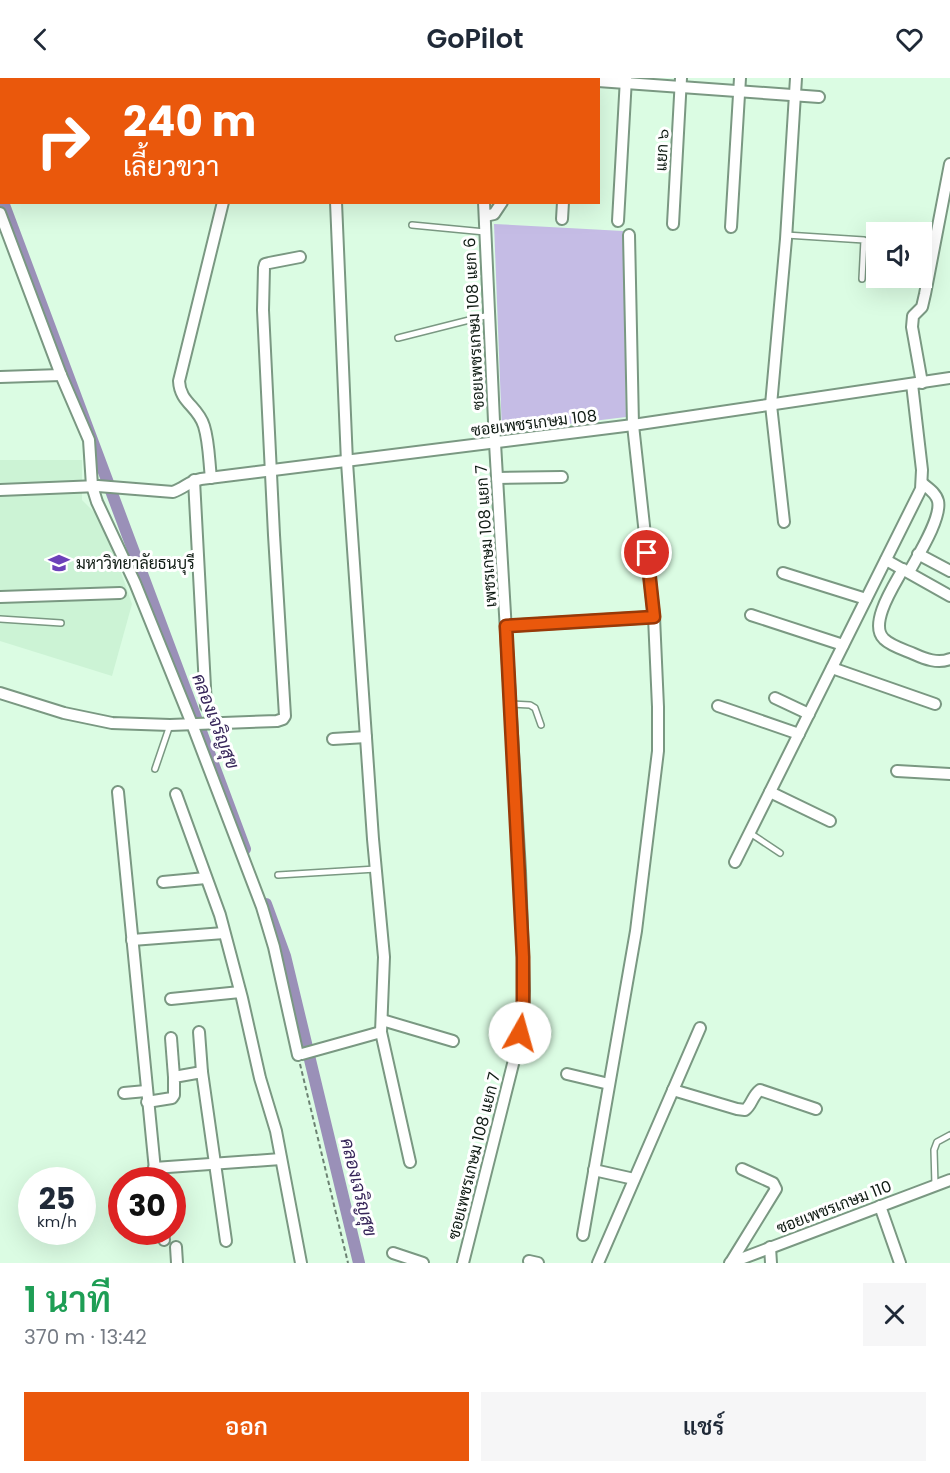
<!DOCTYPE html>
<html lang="th">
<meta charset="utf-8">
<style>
:root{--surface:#fff;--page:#f6f6f7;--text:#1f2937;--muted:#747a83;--accent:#ea580c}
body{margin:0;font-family:Poppins,Sarabun,sans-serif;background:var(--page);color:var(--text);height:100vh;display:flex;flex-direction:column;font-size:22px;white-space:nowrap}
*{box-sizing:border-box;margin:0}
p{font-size:20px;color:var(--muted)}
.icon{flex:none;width:33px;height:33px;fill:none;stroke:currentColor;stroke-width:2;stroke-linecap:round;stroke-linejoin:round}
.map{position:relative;height:1185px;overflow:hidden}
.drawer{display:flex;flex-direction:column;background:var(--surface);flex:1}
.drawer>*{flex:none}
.hud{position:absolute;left:0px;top:0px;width:600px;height:126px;box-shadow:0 6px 24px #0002;background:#ea580c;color:#fff;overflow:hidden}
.buttons{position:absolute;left:866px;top:144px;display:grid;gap:12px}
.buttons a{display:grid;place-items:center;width:66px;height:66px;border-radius:0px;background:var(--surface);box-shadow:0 6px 24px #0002;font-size:30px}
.speed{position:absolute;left:18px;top:1089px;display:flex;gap:12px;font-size:30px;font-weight:700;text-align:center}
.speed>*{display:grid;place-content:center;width:78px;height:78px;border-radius:50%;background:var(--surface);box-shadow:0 6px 24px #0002;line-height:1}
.speed small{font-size:15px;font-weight:400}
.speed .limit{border:9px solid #d22;background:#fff;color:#111}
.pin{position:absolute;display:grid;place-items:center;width:51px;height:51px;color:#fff;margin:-26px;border:3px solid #fff;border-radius:50%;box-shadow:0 2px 6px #0007}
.me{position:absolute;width:66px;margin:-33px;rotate:7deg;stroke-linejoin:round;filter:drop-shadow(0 0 4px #0008)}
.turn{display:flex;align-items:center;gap:21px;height:126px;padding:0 24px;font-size:27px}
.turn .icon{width:78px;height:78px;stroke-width:2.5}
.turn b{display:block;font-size:42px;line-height:51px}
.round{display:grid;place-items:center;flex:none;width:63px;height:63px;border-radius:0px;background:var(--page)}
.overview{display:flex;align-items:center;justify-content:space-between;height:102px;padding:0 24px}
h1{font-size:36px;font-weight:600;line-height:45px;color:#1e9e55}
.button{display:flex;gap:12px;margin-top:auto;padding:12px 24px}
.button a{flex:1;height:69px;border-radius:0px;background:var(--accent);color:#fff;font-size:24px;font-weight:600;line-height:69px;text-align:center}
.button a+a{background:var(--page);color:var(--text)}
header{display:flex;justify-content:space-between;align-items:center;height:78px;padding:0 24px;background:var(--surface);font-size:27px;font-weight:600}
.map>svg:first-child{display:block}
.built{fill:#ccf3d5}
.green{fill:#c5bce5}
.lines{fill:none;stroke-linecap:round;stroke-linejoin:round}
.canal{stroke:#9a90b8;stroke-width:12}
.service-casing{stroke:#7a9882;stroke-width:8}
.minor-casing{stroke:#7a9882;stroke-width:14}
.path{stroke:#6c8272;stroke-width:2;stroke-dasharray:4.5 3;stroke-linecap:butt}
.service{stroke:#fff;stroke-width:5}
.minor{stroke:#fff;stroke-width:10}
.route-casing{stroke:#983908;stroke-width:15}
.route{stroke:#ea580c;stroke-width:10}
.labels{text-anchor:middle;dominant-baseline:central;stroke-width:6;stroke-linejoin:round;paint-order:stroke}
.street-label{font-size:16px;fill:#0f1b13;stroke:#fff}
.poi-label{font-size:16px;fill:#0f1b13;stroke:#fff;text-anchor:start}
.water-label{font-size:18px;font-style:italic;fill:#362559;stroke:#fff}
</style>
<header><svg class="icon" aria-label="back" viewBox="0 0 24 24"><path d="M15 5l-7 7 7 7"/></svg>GoPilot<svg class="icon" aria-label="heart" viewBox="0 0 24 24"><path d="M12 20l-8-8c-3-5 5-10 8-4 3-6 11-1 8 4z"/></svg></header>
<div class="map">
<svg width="950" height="1185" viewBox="0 0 950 1185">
<rect width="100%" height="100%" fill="#dbfce3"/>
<polygon class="built" points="0,382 82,382 82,422 103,443 132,526 112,598 0,563"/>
<polygon class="green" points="494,146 623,153 626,339 502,354"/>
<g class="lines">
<g class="canal">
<polyline points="3,124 245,771"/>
<polyline points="266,826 285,878 359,1185"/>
</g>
<defs>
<g id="service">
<polyline points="412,147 485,154"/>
<polyline points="786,157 864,162 862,201"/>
<polyline points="398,260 489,237"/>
<polyline points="0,541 61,545"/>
<polyline points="511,626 530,627 535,630 541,647"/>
<polyline points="155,691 170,647"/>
<polyline points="750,755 780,775"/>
<polyline points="278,797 376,791"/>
<polyline points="935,1107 934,1072 937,1064 950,1057"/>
</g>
<g id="minor">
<polyline points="26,0 29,2"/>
<polyline points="266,0 266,2"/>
<polyline points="397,0 406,2"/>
<polyline points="553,0 574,2"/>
<polyline points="360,2 360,0"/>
<polyline points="512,2 512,0"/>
<polyline points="598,3 819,19"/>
<polyline points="0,11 2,11"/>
<polyline points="336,124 347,384 373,761 384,879 381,954 410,1084"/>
<polyline points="0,135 61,297 89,362 92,408 97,424 135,505 192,646 262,829 274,869 298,977"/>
<polyline points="485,138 494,136 502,124"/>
<polyline points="562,141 563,124"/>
<polyline points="618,143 626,0"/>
<polyline points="673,146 681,0"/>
<polyline points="731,149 740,0"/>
<polyline points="0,299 61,297"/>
<polyline points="922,305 912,249 913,238 922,229 925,216 950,86"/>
<path d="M211 400C209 383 209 364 204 348 198 328 180 325 179 303L223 124"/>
<polyline points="497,400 562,399"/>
<polyline points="194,402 206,628"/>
<path d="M0 412 98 408 173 414C184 410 190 403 201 401L633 347 950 300"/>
<polyline points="784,444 771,327 786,161 796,0"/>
<polyline points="918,476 950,493"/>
<polyline points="886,482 950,518"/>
<path d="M903 491C895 506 868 546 884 561 891 568 905 572 914 576 925 581 938 586 950 581"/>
<path d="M909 494C917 479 942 440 938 423 936 415 928 410 922 405"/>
<polyline points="783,495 866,521"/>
<polyline points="0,519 120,515"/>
<polyline points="751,537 843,567"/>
<polyline points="506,548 654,539"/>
<polyline points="832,590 935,626"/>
<polyline points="0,615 64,635 112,645 170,647 277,643 283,641 285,638 274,457 263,232 264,190 265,186 269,185 300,179"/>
<polyline points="775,620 809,636"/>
<polyline points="718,628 799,656"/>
<polyline points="333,661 366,659"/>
<polyline points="897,693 950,696"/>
<polyline points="118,714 156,1102"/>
<polyline points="770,714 830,743"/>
<polyline points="176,716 220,837 242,920 260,1000 276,1053 301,1185"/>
<polyline points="735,784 921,411 922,392 912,306"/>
<polyline points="163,804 206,800"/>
<polyline points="132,862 224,855"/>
<polyline points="171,921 240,914"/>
<polyline points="382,942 453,963"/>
<polyline points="199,954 202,994"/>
<polyline points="171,960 174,999"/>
<polyline points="302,976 381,954"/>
<polyline points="567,996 609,1006"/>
<path d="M673 1012 737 1031 745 1032C752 1027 752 1018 760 1012L816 1031"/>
<polyline points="124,1015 146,1013"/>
<polyline points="147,1024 172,1020 174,1017 174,999 202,994 226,1163"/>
<polyline points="154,1090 281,1081"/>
<polyline points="594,1092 634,1101"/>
<polyline points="880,1128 900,1185"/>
<polyline points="163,1154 164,1162"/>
<polyline points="583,1157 636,853 658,673 658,629 654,539 633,347 629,157"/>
<polyline points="176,1169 177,1185"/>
<polyline points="770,1169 771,1185"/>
<polyline points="393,1175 423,1185"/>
<polyline points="529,1183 538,1185"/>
<polyline points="731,1184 776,1111 773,1105 742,1091"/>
<polyline points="463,1185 517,970 523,941 524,913 520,793 495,365 484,124"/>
<polyline points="598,1185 700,950"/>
<polyline points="730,1185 950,1102"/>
</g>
</defs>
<use href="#service" class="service-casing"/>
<use href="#minor" class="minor-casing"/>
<polyline class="path" points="300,986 348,1185"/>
<use href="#service" class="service"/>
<use href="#minor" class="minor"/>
</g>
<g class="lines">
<defs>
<polyline id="route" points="520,955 523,941 523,879 506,548 654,539 647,475"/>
</defs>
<use href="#route" class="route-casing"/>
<use href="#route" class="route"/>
</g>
<defs>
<symbol id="university-bare" viewBox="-9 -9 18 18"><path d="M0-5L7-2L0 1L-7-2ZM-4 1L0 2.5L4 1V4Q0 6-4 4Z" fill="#6c41b9" stroke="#fff" stroke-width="2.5" paint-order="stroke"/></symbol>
</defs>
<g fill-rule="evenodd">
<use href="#university-bare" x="44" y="470" width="30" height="30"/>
</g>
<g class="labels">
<g class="street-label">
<text transform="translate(662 72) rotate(-87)">แยก ๖</text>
<text transform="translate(474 246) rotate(-93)">ซอยเพชรเกษม 108 แยก 6</text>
<text transform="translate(534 345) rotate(-7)">ซอยเพชรเกษม 108</text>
<text transform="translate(486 458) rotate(-94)">เพชรเกษม 108 แยก 7</text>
<text transform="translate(474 1078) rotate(-76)">ซอยเพชรเกษม 108 แยก 7</text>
<text transform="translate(834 1129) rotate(-21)">ซอยเพชรเกษม 110</text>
</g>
<g class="poi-label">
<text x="76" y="485">มหาวิทยาลัยธนบุรี</text>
</g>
<g class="water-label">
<text transform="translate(216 643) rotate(69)">คลองเจริญสุข</text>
<text transform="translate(359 1109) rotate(76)">คลองเจริญสุข</text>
</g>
</g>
</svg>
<div class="buttons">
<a><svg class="icon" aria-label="sound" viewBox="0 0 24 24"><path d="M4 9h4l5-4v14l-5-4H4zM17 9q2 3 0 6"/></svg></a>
</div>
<div class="speed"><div>25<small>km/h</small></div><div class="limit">30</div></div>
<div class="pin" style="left:647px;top:475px;background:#d93025"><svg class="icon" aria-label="arrive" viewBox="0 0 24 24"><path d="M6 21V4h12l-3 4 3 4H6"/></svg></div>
<svg class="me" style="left:520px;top:955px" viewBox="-20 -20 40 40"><circle r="19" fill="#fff"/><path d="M0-13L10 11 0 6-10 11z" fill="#ea580c"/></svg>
<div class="hud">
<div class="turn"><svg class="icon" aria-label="right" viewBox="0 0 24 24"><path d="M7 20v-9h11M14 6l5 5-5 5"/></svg><div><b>240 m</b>เลี้ยวขวา</div></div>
</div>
</div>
<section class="drawer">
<div class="overview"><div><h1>1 นาที</h1><p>370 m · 13:42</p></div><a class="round"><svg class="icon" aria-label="close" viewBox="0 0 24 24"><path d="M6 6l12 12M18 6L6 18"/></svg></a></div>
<div class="button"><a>ออก</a><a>แชร์</a></div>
</section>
